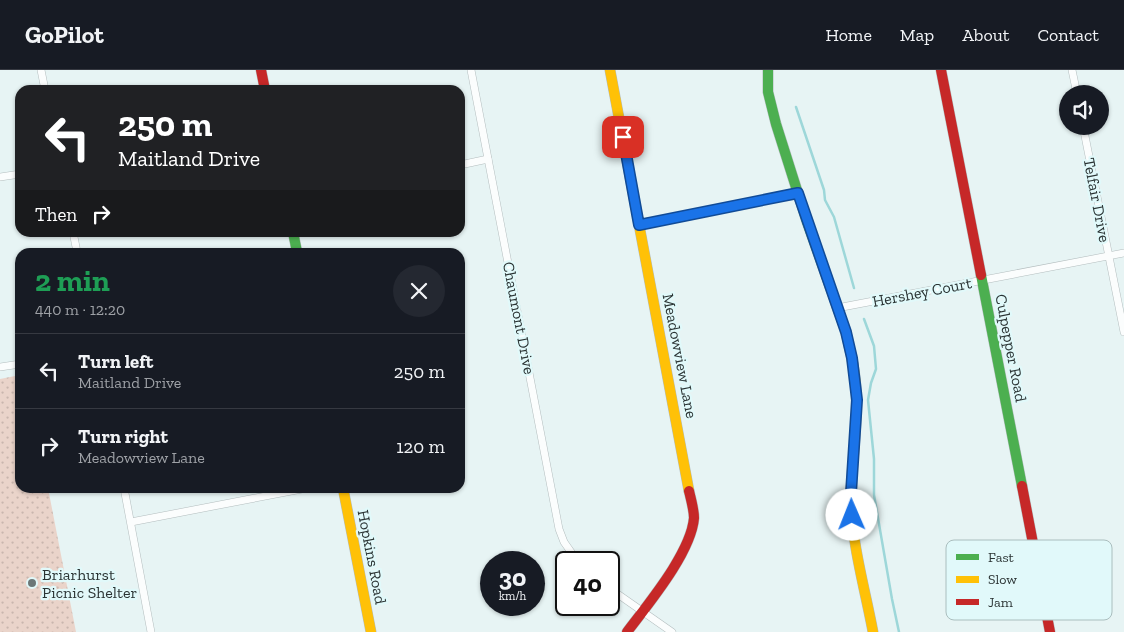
<!DOCTYPE html>
<meta charset="utf-8">
<style>
:root{--surface:#171b24;--page:#242831;--text:#f1f3f6;--muted:#9ea1a6;--line:#363941}
body{margin:0;font-family:"Zilla Slab",serif;background:var(--page);color:var(--text);height:100vh;display:flex;flex-direction:column;font-size:19px;white-space:nowrap}
*{box-sizing:border-box;margin:0}
p{font-size:16px;color:var(--muted)}
.icon{flex:none;width:28px;height:28px;fill:none;stroke:currentColor;stroke-width:2;stroke-linecap:round;stroke-linejoin:round}
.map{position:relative;flex:1;overflow:hidden}
.panel{position:absolute;left:15px;top:178px;width:450px;height:245px;display:flex;flex-direction:column;background:var(--surface);border-radius:15px;box-shadow:0 1px 4px #0004}
.panel>*{flex:none}
.hud{position:absolute;left:15px;top:15px;width:450px;height:152px;border-radius:15px;box-shadow:0 1px 4px #0004;background:#202124;color:#fff;overflow:hidden}
.fabs{position:absolute;left:1059px;top:15px;display:grid;gap:10px}
.fabs a{display:grid;place-items:center;width:50px;height:50px;border-radius:50%;background:var(--surface);box-shadow:0 1px 4px #0004;font-size:25px}
.speed{position:absolute;left:480px;top:481px;display:flex;gap:10px;font-size:25px;font-weight:700;text-align:center}
.speed>*{display:grid;place-content:center;width:65px;height:65px;border-radius:50%;background:var(--surface);box-shadow:0 1px 4px #0004;line-height:1}
.speed small{font-size:12px;font-weight:400}
.speed .limit{border:2px solid #111;border-radius:8px;background:#fff;color:#111}
.pin{position:absolute;display:grid;place-items:center;width:42px;height:42px;color:#fff;margin:-21px;border-radius:10px;box-shadow:0 2px 8px #0006}
.me{position:absolute;width:55px;margin:-28px;rotate:359deg;stroke-linejoin:round;filter:drop-shadow(0 0 4px #0008)}
.turn{display:flex;align-items:center;gap:18px;height:105px;padding:0 20px;font-size:22px}
.turn .icon{width:65px;height:65px;stroke-width:2.5}
.turn b{display:block;font-size:35px;line-height:42px}
.then{display:flex;align-items:center;height:48px;padding:0 20px;background:#0003;gap:10px;font-size:19px}
.round{display:grid;place-items:center;flex:none;width:52px;height:52px;border-radius:26px;background:var(--page)}
.summary{display:flex;align-items:center;justify-content:space-between;height:85px;padding:0 20px}
h1{font-size:30px;font-weight:700;line-height:38px;color:#1e9e55}
ul{padding:0;list-style:none}
li{display:flex;align-items:center;gap:15px;height:75px;padding:0 20px;border-top:1px solid var(--line)}
li div{flex:1}
li b{display:block;font-size:19px}
li em{font-style:normal}
header{display:flex;align-items:center;gap:30px;box-sizing:border-box;height:70px;padding:0 25px;background:var(--surface);border-bottom:1px solid var(--line)}
header strong{font-size:24px}
nav{display:flex;gap:28px;margin-inline-start:auto;font-size:18px}
.map>svg:first-child{display:block}
.park{fill:url(#park-dots)}
.lines{fill:none;stroke-linecap:round;stroke-linejoin:round}
.stream{stroke:#9dd7d9;stroke-width:2.5}
.street-casing{stroke:#b3bdbe;stroke-width:8}
.fast-casing{stroke:#b3bdbe;stroke-width:11}
.slow-casing{stroke:#b3bdbe;stroke-width:11}
.jam-casing{stroke:#b3bdbe;stroke-width:11}
.street{stroke:#fbfdfd;stroke-width:7}
.fast{stroke:#4caf50;stroke-width:10}
.slow{stroke:#ffc107;stroke-width:10}
.jam{stroke:#c62828;stroke-width:10}
.route-casing{stroke:#114b97;stroke-width:12}
.route{stroke:#1a73e8;stroke-width:9}
.poi-dot{fill:#6c7777;stroke:#e1f9fa;stroke-width:2}
.labels{text-anchor:middle;dominant-baseline:central;stroke-width:4.5;stroke-linejoin:round;paint-order:stroke}
.street-label{font-size:16px;fill:#2a3333;stroke:#e1f9fa}
.poi-label{font-size:16px;fill:#2a3333;stroke:#e1f9fa;text-anchor:start}
.key{fill:#e1f9fa;stroke:#aabebe;stroke-width:1}
.key-label{font-size:14px;fill:#2a3333}
</style>
<header>
<strong>GoPilot</strong>
<nav><a>Home</a><a>Map</a><a>About</a><a>Contact</a></nav>
</header>
<div class="map">
<svg width="1124" height="562" viewBox="0 0 1124 562">
<defs>
<pattern id="park-dots" width="8" height="8" patternUnits="userSpaceOnUse" patternTransform="scale(1.25)"><rect width="8" height="8" fill="#ead4ca"/><path d="M2 2h.1M6 6h.1" fill="none" stroke="#c9b6ae" stroke-width="1.8" stroke-linecap="round"/></pattern>
</defs>
<rect width="100%" height="100%" fill="#e7f4f4"/>
<polygon class="park" points="20,305 20,418 48,418 76,562 0,562 0,309"/>
<g class="lines">
<g class="stream">
<polyline points="796,37 824,120 825,130 834,147 854,218"/>
<polyline points="864,249 874,276 876,299 871,313 868,330 874,389 874,425 892,529 899,562"/>
</g>
<defs>
<g id="street">
<polyline points="41,0 45,20"/>
<polyline points="471,0 559,459 564,472 578,492"/>
<polyline points="1072,0 1077,24"/>
<polyline points="1083,56 1124,262"/>
<polyline points="460,95 488,89"/>
<polyline points="0,107 20,104"/>
<polyline points="639,155 798,123"/>
<polyline points="73,162 77,182"/>
<polyline points="837,238 1124,183"/>
<polyline points="0,297 20,294"/>
<polyline points="124,418 151,562"/>
<polyline points="131,452 307,418"/>
<polyline points="609,518 672,562"/>
</g>
<g id="fast">
<polyline points="768,0 768,22 776,54 807,152 846,262 853,294"/>
<polyline points="293,162 297,182"/>
<polyline points="981,205 1022,416"/>
</g>
<g id="slow">
<polyline points="610,0 689,421"/>
<path d="M853 294C862 340 851 385 851 431 852 475 865 519 873 562"/>
<polyline points="343,418 371,562"/>
</g>
<g id="jam">
<polyline points="261,0 265,20"/>
<polyline points="941,0 981,205"/>
<polyline points="1022,416 1050,562"/>
<path d="M627 562C648 534 691 483 694 448 694 440 691 429 689 421"/>
</g>
</defs>
<use href="#street" class="street-casing"/>
<use href="#fast" class="fast-casing"/>
<use href="#slow" class="slow-casing"/>
<use href="#jam" class="jam-casing"/>
<use href="#street" class="street"/>
<use href="#fast" class="fast"/>
<use href="#slow" class="slow"/>
<use href="#jam" class="jam"/>
</g>
<g class="lines">
<defs>
<polyline id="route" points="623,67 639,155 798,123 846,262 852,288 857,330 851,423 852,445"/>
</defs>
<use href="#route" class="route-casing"/>
<use href="#route" class="route"/>
</g>
<circle class="poi-dot" cx="32" cy="513" r="5"/>
<g class="labels">
<g class="street-label">
<text transform="translate(1097 130) rotate(79)">Telfair Drive</text>
<text transform="translate(922 222) rotate(-11)">Hershey Court</text>
<text transform="translate(519 248) rotate(79)">Chaumont Drive</text>
<text transform="translate(1011 278) rotate(79)">Culpepper Road</text>
<text transform="translate(680 286) rotate(79)">Meadowview Lane</text>
<text transform="translate(372 487) rotate(79)">Hopkins Road</text>
</g>
<g class="poi-label">
<text x="42" y="504">Briarhurst<tspan x="42" dy="18">Picnic Shelter</tspan></text>
</g>
</g>
<rect x="946" y="470" width="166" height="80" rx="8" class="key"/>
<rect x="956" y="484" width="23" height="6" fill="#4caf50"/>
<rect x="956" y="506" width="23" height="7" fill="#ffc107"/>
<rect x="956" y="529" width="23" height="6" fill="#c62828"/>
<g class="key-label">
<text x="988" y="492">Fast</text>
<text x="988" y="514">Slow</text>
<text x="988" y="537">Jam</text>
</g>
</svg>
<div class="fabs">
<a><svg class="icon" aria-label="sound" viewBox="0 0 24 24"><path d="M4 9h4l5-4v14l-5-4H4zM17 9q2 3 0 6"/></svg></a>
</div>
<div class="speed"><div>30<small>km/h</small></div><div class="limit">40</div></div>
<div class="pin" style="left:623px;top:67px;background:#d93025"><svg class="icon" aria-label="arrive" viewBox="0 0 24 24"><path d="M6 21V4h12l-3 4 3 4H6"/></svg></div>
<svg class="me" style="left:852px;top:445px" viewBox="-20 -20 40 40"><circle r="19" fill="#fff"/><path d="M0-13L10 11 0 6-10 11z" fill="#1a73e8"/></svg>
<div class="hud">
<div class="turn"><svg class="icon" aria-label="left" viewBox="0 0 24 24"><path d="M17 20v-9H6M10 6l-5 5 5 5"/></svg><div><b>250 m</b>Maitland Drive</div></div>
<div class="then">Then<svg class="icon" aria-label="right" viewBox="0 0 24 24"><path d="M7 20v-9h11M14 6l5 5-5 5"/></svg></div>
</div>
<section class="panel">
<div class="summary"><div><h1>2 min</h1><p>440 m · 12:20</p></div><a class="round"><svg class="icon" aria-label="close" viewBox="0 0 24 24"><path d="M6 6l12 12M18 6L6 18"/></svg></a></div>
<ul>
<li><svg class="icon" aria-label="left" viewBox="0 0 24 24"><path d="M17 20v-9H6M10 6l-5 5 5 5"/></svg><div><b>Turn left</b><p>Maitland Drive</p></div><em>250 m</em></li>
<li><svg class="icon" aria-label="right" viewBox="0 0 24 24"><path d="M7 20v-9h11M14 6l5 5-5 5"/></svg><div><b>Turn right</b><p>Meadowview Lane</p></div><em>120 m</em></li>
</ul>
</section>
</div>
